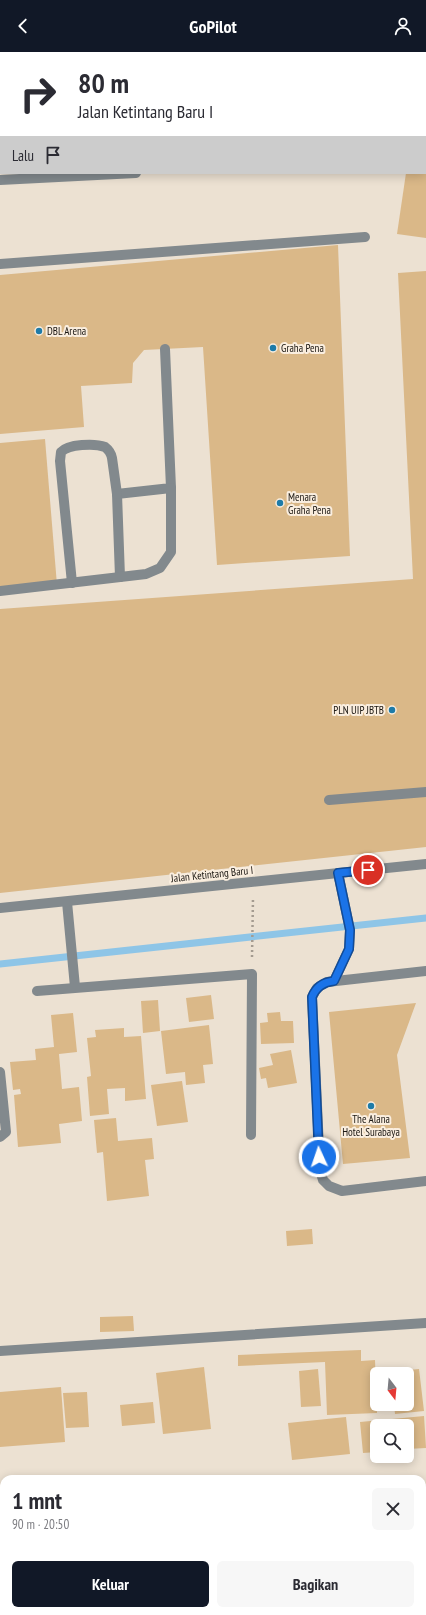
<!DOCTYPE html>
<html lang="id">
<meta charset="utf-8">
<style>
:root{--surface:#fff;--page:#f7f7f7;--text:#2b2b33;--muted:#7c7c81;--accent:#111827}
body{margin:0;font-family:"PT Sans Narrow",sans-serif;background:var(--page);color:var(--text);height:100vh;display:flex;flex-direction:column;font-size:15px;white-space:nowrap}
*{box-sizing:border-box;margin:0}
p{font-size:13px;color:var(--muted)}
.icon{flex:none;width:22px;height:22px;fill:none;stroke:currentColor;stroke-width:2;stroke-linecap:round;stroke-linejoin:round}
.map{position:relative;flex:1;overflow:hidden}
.side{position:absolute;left:0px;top:1423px;width:426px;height:140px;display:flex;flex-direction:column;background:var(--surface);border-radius:12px 12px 0 0;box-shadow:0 2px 10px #0003}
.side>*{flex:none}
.hud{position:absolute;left:0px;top:0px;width:426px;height:122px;box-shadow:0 2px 10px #0003;background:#fff;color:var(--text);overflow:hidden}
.needle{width:26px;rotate:164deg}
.buttons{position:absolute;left:370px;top:1315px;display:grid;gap:8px}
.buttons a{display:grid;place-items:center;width:44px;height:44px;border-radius:6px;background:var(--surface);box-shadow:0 2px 10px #0003;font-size:20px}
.pin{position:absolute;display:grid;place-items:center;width:34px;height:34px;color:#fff;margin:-17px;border:2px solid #fff;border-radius:50%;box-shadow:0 1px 4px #0007}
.me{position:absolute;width:44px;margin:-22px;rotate:357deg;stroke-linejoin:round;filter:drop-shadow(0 0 3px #0008)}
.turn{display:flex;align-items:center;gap:14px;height:84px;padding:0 12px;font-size:18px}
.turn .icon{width:52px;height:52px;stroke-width:2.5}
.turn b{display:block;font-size:28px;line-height:34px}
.then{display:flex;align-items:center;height:38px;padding:0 12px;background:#0003;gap:8px;font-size:15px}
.round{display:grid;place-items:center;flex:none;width:42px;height:42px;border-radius:6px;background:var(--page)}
.head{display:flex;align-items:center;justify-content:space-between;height:68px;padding:0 12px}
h1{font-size:24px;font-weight:600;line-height:30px}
.button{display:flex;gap:8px;margin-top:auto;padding:8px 12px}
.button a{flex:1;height:46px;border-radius:6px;background:var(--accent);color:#fff;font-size:16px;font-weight:600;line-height:46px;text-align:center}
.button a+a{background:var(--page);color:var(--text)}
header{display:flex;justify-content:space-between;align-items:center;height:52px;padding:0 12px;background:var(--accent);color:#fff;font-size:18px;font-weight:600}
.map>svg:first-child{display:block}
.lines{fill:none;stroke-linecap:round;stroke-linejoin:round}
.stream{stroke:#8ec5e7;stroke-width:7}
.building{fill:#dab888}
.path{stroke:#a49b90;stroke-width:2.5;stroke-dasharray:2 3;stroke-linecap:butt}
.service{stroke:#82898d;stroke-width:10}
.minor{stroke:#82898d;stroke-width:10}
.tertiary{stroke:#82898d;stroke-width:10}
.route-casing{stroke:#114b97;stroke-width:10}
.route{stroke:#1a73e8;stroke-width:7}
.poi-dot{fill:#1e7ba8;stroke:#faeedf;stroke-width:1.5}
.labels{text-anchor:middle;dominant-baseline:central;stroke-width:4;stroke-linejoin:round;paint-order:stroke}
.poi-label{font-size:11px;fill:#1a1611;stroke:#faeedf;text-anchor:start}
.street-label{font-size:11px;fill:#1a1611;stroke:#faeedf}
</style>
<header><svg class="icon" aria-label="back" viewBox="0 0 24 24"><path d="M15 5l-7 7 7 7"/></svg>GoPilot<svg class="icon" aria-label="person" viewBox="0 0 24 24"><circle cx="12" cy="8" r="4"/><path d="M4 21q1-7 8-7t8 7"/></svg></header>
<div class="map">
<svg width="426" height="1563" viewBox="0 0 426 1563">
<rect width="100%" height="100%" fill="#ece1d2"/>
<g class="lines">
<polyline class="stream" points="0,912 426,866"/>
</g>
<g class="building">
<polygon points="406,121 426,121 426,186 397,182"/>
<polygon points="338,193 350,504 217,513 203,295 144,298 133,311 132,331 81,334 84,375 0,382 0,223"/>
<polygon points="426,219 426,795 0,841 0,557 413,527 398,221"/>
<polygon points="45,387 57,533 0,538 0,391"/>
<polygon points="211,943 214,967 189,970 186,946"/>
<polygon points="158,948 160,979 143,981 141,949"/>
<polygon points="416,951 397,1003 410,1106 343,1112 329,960"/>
<polygon points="280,960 281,969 293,969 294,991 261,992 260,971 268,970 267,961"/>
<polygon points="73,961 77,1000 59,1002 62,1037 79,1035 82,1069 59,1072 61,1091 18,1095 14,1043 21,1042 20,1037 13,1038 10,1010 36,1008 35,997 54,995 51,963"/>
<polygon points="209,973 213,1012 203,1013 205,1031 186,1033 185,1020 166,1022 161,979"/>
<polygon points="124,976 124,985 141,984 146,1047 125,1049 125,1036 107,1037 109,1062 90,1064 87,1025 91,1024 87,986 96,985 95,978"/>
<polygon points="291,998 297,1031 268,1036 266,1026 261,1027 259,1016 273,1013 270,1002"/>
<polygon points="182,1029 188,1070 157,1074 151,1033"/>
<polygon points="116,1066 118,1089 152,1086 154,1107 145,1108 149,1144 107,1149 103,1100 97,1101 94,1068"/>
<polygon points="312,1177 313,1192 287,1194 286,1179"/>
<polygon points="133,1264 134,1279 100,1280 100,1265"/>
<polygon points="361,1298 361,1309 375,1308 377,1361 327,1363 325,1310 238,1314 238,1303"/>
<polygon points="204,1315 211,1377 163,1382 156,1321"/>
<polygon points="318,1317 321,1354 301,1355 299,1319"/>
<polygon points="419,1317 424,1359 395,1362 394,1352 407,1352 407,1322 391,1322 390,1320"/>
<polygon points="61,1335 65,1390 0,1395 0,1340"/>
<polygon points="87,1340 89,1375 66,1376 63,1341"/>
<polygon points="153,1350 155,1371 122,1374 120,1353"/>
<polygon points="424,1364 426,1396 407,1397 407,1374 377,1374 377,1400 363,1401 360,1370"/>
<polygon points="346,1365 350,1402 292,1408 288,1371"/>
<polygon points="422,1493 425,1493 426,1507 426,1563 363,1563 363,1559 422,1559"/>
<polygon points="0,1522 4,1522 4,1559 122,1559 122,1563 0,1563"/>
<polygon points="165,1559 219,1559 219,1563 166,1563"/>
<polygon points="266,1559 338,1559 338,1563 267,1563"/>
</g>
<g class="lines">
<polyline class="path" points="252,905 253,846"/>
<g class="service">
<polyline points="425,98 426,98"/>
<polyline points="0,128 136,121"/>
<polyline points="0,212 365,185"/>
<polyline points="120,525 117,442 171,436 165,297"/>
<path d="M72 531 60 409 61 400C68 392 95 391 105 395 109 398 111 401 112 406L117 442"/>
<polyline points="0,539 146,522 160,516 171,500 171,436"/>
<polyline points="329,748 426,740"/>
<polyline points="426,919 327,930 317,936 312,945 320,1118 323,1128 329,1134 342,1139 426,1129"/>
<polyline points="334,929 349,897 350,878 338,821"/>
<polyline points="0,1020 6,1080 0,1085"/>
<polyline points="0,1299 426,1271"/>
<polyline points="422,1438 426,1438"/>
<polyline points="0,1466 4,1466"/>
<polyline points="251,1559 251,1563"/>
</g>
<g class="minor">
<polyline points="67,850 75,935"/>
<polyline points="37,939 252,922 251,1083"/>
</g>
<polyline class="tertiary" points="0,856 426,812"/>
</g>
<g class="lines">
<defs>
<path id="route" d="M319 1105 312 945C316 935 323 930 334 929L349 897 350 878 338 821 368 818"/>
</defs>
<use href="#route" class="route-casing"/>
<use href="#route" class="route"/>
</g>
<g class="poi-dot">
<circle cx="39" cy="279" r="4"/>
<circle cx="273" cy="296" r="4"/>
<circle cx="280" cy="451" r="4"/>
<circle cx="392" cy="658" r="4"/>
<circle cx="371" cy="1054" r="4"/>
</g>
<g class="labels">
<g class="poi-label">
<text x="47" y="279">DBL Arena</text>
<text x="281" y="296">Graha Pena</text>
<text x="288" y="445">Menara<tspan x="288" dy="13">Graha Pena</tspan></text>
<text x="384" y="658" text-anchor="end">PLN UIP JBTB</text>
<text x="371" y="1067" text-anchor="middle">The Alana<tspan x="371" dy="13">Hotel Surabaya</tspan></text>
</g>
<g class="street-label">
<text transform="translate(212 822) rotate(-6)">Jalan Ketintang Baru I</text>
</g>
</g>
</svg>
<div class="buttons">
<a><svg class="needle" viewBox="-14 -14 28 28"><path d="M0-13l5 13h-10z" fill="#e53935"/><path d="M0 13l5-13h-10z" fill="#7c7c81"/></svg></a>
<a><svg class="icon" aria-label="search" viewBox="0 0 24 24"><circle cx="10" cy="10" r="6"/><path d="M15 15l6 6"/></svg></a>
</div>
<div class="pin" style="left:368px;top:818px;background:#d93025"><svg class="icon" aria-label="arrive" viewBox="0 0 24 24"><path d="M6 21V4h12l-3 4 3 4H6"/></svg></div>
<svg class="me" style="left:319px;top:1105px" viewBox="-20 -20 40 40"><circle r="17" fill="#1a73e8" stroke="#fff" stroke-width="3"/><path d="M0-11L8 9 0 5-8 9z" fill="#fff"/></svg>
<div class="hud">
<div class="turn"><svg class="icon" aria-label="right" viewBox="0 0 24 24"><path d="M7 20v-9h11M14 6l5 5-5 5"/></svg><div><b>80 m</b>Jalan Ketintang Baru I</div></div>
<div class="then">Lalu<svg class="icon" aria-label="arrive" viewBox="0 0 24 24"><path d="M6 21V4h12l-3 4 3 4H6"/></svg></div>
</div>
<section class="side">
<div class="head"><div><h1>1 mnt</h1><p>90 m · 20:50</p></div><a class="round"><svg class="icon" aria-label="close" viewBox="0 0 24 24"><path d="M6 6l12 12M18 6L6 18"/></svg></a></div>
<div class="button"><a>Keluar</a><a>Bagikan</a></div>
</section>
</div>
